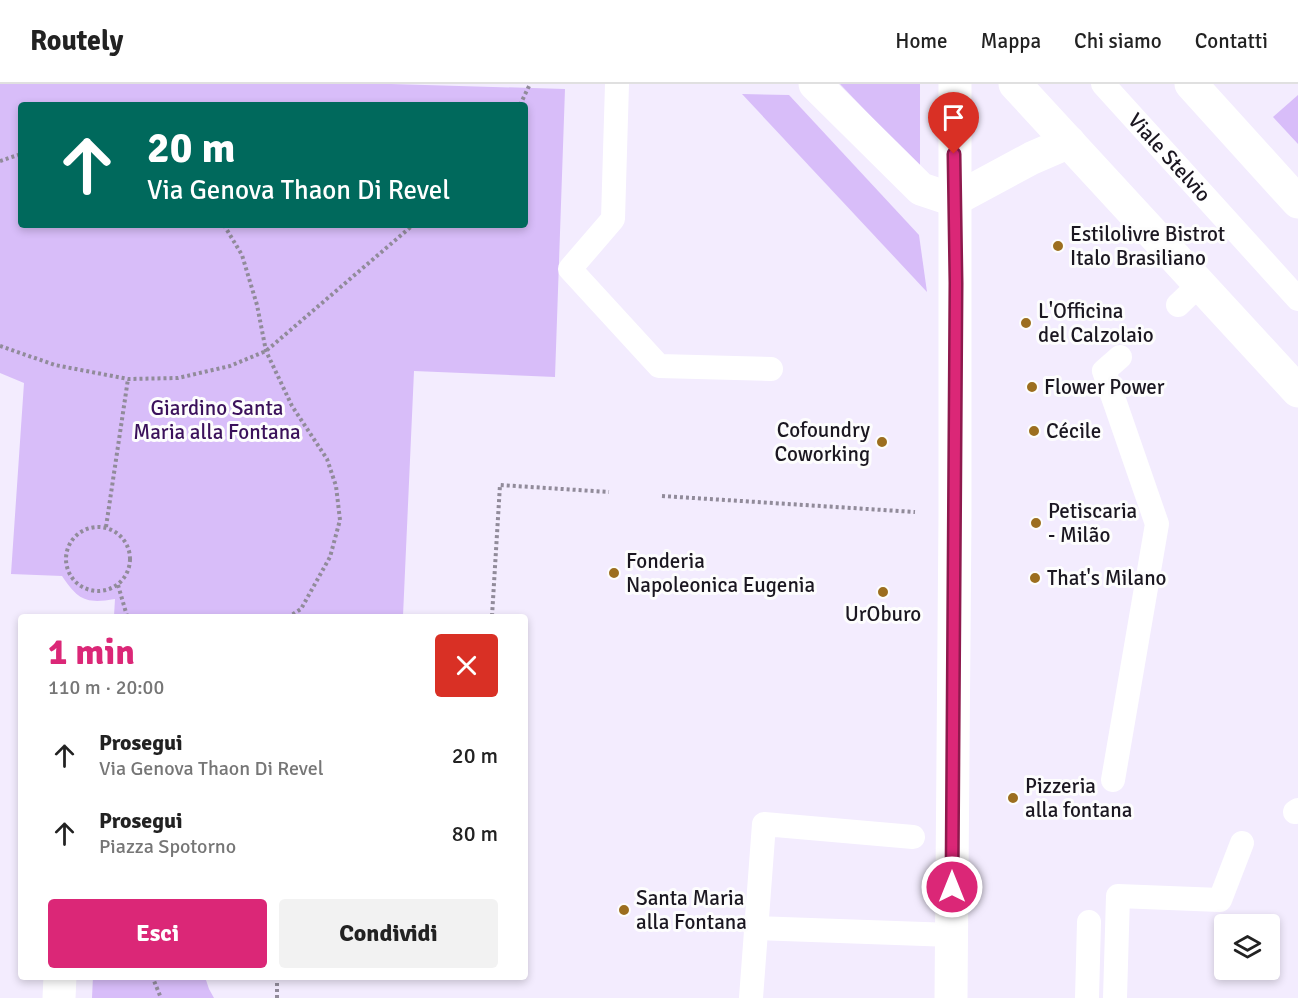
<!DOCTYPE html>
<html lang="it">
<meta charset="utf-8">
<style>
:root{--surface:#fff;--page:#f2f2f2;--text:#222;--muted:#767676;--line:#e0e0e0;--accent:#db2777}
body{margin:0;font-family:Signika,sans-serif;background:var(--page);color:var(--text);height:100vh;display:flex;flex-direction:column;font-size:22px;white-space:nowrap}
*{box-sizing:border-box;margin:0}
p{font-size:20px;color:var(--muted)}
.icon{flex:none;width:33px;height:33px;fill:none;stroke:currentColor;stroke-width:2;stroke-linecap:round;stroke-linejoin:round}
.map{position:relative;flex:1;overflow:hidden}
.details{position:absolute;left:18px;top:530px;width:510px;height:366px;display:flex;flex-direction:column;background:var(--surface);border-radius:6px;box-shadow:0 3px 9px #0003}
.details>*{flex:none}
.hud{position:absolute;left:18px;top:18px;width:510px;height:126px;border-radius:6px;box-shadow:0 3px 9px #0003;background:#00695c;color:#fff;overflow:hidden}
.controls{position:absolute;left:1214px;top:830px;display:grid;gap:12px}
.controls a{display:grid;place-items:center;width:66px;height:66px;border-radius:6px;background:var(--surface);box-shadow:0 3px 9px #0003;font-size:30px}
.pin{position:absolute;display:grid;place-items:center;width:51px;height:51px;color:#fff;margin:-62px -26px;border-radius:50% 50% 50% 0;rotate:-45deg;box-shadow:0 0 6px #0007}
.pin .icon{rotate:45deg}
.me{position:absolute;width:66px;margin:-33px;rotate:0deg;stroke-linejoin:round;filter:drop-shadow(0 0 4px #0008)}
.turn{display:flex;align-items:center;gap:21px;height:126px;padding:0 30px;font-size:27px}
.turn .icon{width:78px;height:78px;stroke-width:2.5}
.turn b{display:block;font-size:42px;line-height:51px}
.round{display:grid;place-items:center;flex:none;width:63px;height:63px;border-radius:6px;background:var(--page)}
.head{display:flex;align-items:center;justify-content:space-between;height:102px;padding:0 30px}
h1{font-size:36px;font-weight:800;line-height:45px;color:var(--accent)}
.primary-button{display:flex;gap:12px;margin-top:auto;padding:12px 30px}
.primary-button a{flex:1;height:69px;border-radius:6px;background:var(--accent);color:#fff;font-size:24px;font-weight:800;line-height:69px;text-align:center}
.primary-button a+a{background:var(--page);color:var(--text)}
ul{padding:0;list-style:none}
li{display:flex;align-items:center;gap:18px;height:78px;padding:0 30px}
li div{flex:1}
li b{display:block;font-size:22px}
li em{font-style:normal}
header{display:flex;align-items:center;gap:36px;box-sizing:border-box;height:84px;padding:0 30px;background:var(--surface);border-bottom:2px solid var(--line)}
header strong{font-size:28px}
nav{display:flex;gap:33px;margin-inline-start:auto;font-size:21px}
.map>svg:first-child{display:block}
.green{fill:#d8bdf9;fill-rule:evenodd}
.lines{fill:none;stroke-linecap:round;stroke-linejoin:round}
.path{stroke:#918b9a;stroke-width:4;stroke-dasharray:3 3;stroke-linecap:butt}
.lane{stroke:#fff;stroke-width:24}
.street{stroke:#fff;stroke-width:33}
.secondary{stroke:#fff;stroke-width:33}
.route-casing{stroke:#8e194d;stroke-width:15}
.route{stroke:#db2777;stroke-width:10}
.poi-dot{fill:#9c6e1f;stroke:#fdfdfd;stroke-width:2}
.labels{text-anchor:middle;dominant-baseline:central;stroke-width:6;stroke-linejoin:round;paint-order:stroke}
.street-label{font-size:21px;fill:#1b1721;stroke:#fdfdfd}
.poi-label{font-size:21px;fill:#1b1721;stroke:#fdfdfd;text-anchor:start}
.park-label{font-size:21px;fill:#3b115b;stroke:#fdfdfd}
</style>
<header>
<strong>Routely</strong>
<nav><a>Home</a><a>Mappa</a><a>Chi siamo</a><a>Contatti</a></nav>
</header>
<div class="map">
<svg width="1298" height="914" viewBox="0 0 1298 914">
<rect width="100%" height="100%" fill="#f3ecfe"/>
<g class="green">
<path d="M0 0H391L565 5 555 293 414 287 403 532H114L115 515C86 520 78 516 62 492L11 490 24 299 0 289ZM21 21H525V141H21Z"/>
<polygon points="840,0 920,0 920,84"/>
<polygon points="742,10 789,11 919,151 927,208"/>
<polygon points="1298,11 1298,60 1273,33"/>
<polygon points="93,892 205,893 209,905 214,914 92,914"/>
</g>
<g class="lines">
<g class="path">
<polyline points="520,21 530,0"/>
<polyline points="0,77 21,70"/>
<polyline points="224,141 242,171 257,221 266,267 292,322 327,375 336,402 340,436 330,473 301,525 290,532"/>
<polyline points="0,262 55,281 128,295 178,294 230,282 266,267 413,141"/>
<polyline points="662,412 915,428"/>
<circle cx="98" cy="475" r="32"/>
<polyline points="106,443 128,295"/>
<polyline points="118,501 127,532"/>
<polyline points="492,532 500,401 609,408"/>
<polyline points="152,892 161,914"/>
<polyline points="277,914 277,892"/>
</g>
<g class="lane">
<polyline points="617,0 613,135 570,185 659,282 771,285"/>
<path id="s1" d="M1103 0 1298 215"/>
<polyline points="1178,221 1200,200"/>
<polyline points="1113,696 1157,440 1104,287 1120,273"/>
<polyline points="1295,728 1298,726"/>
<polyline points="755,844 952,851"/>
<polyline points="751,914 764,740 913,753"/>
<polyline points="1087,914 1089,838"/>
<polyline points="1115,914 1118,812 1220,816 1242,759"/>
</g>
<g class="street">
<polyline points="815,0 921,105 954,116 1032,74 1069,58"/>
<polyline points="59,914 60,892"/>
<polyline points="951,914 955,430 955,0"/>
</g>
<g class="secondary">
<polyline points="1015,0 1298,307"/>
<polyline points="1191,0 1298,118"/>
</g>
</g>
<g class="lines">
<defs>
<polyline id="route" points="952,803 956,199 954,70"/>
</defs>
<use href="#route" class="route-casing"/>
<use href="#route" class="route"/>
</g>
<g class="poi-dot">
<circle cx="1058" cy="162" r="6"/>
<circle cx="1026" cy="239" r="6"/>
<circle cx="1032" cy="303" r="6"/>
<circle cx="1034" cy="347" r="6"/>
<circle cx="882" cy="358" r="6"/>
<circle cx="1036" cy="439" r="6"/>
<circle cx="614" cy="489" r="6"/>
<circle cx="1035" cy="494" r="6"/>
<circle cx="883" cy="508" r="6"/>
<circle cx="1013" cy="714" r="6"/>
<circle cx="624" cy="826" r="6"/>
</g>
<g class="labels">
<g class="street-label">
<text stroke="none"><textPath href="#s1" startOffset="99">Viale Stelvio</textPath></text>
</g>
<g class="poi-label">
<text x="1070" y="150">Estilolivre Bistrot<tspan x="1070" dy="24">Italo Brasiliano</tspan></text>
<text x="1038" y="227">L'Officina<tspan x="1038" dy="24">del Calzolaio</tspan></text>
<text x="1044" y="303">Flower Power</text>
<text x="870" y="346" text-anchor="end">Cofoundry<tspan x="870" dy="24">Coworking</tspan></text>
<text x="1046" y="347">Cécile</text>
<text x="1048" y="427">Petiscaria<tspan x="1048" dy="24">- Milão</tspan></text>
<text x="626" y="477">Fonderia<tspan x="626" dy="24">Napoleonica Eugenia</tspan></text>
<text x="1047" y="494">That's Milano</text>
<text x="883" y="530" text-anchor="middle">UrOburo</text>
<text x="1025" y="702">Pizzeria<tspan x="1025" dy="24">alla fontana</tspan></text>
<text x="636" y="814">Santa Maria<tspan x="636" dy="24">alla Fontana</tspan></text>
</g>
<g class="park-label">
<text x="217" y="324">Giardino Santa<tspan x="217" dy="24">Maria alla Fontana</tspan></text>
</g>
</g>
</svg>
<div class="controls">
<a><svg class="icon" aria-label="layers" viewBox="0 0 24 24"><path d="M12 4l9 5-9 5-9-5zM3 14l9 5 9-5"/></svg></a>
</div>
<div class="pin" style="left:954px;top:70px;background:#d93025"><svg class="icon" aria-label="arrive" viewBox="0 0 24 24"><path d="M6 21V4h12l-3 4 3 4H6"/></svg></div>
<svg class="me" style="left:952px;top:803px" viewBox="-20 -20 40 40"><circle r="17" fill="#db2777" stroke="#fff" stroke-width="3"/><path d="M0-11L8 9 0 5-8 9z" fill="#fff"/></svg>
<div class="hud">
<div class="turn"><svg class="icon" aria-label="ahead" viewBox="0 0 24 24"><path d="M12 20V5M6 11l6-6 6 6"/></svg><div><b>20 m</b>Via Genova Thaon Di Revel</div></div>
</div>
<section class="details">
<div class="head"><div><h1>1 min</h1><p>110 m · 20:00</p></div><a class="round" style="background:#d93025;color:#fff"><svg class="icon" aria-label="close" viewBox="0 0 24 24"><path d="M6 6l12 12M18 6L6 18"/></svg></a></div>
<ul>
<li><svg class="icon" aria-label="ahead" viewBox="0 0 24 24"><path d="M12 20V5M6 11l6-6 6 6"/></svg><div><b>Prosegui</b><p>Via Genova Thaon Di Revel</p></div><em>20 m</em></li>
<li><svg class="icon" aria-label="ahead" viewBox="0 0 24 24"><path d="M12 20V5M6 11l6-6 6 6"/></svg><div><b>Prosegui</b><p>Piazza Spotorno</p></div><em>80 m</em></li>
</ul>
<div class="primary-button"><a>Esci</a><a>Condividi</a></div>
</section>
</div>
